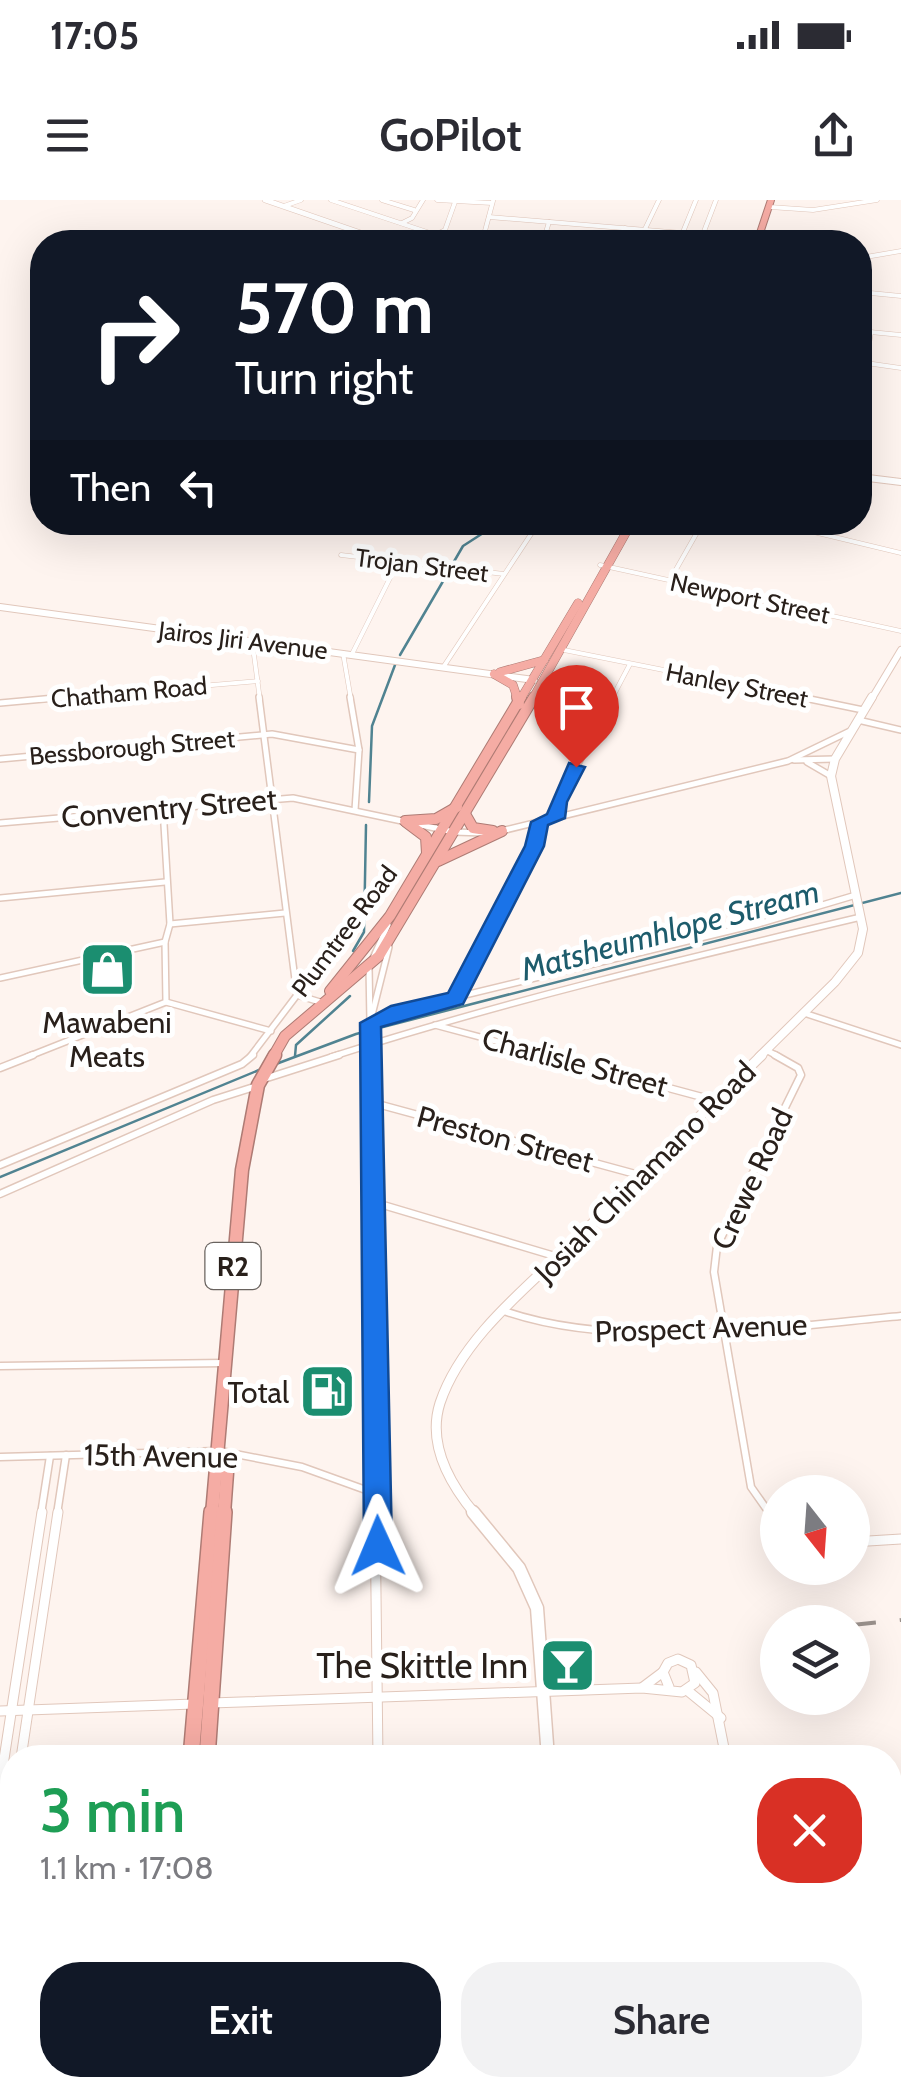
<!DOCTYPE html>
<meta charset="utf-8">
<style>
:root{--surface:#fff;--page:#f2f2f3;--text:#2b2b33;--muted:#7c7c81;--accent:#111827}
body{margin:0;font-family:Cabin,sans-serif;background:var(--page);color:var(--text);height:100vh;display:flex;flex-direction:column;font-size:38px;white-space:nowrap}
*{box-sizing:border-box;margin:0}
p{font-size:32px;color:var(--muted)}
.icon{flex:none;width:55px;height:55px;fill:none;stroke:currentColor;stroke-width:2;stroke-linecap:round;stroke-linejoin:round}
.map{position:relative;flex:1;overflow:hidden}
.side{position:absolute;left:0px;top:1545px;width:902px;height:352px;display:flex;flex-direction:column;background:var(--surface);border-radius:40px 40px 0 0;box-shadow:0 10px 40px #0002}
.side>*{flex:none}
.top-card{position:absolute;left:30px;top:30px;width:842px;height:305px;border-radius:40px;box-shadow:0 10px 40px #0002;background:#111827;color:#fff;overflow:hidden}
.needle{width:65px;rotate:163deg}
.fabs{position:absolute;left:760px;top:1275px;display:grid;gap:20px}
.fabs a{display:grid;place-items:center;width:110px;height:110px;border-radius:50%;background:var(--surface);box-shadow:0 10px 40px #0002;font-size:50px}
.pin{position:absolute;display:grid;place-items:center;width:85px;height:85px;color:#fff;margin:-102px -42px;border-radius:50% 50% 50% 0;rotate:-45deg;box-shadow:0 0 10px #0007}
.pin .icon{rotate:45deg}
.me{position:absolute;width:110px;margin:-55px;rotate:359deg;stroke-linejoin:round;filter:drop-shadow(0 0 8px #0008)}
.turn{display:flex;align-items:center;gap:35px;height:210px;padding:0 40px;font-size:45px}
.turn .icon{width:130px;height:130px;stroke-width:2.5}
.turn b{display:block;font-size:70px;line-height:85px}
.then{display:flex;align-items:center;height:95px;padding:0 40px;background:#0003;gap:20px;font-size:38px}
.round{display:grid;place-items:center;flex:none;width:105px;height:105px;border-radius:40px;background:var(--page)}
.summary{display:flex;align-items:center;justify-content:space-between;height:170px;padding:0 40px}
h1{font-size:60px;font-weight:600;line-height:75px;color:#1e9e55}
.primary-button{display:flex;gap:20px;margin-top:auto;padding:20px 40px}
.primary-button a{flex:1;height:115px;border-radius:40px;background:var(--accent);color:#fff;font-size:40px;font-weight:600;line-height:115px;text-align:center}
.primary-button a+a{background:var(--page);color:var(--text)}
.status{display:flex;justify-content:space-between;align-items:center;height:70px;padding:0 50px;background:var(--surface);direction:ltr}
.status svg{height:28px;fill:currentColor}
header{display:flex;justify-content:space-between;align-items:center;height:130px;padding:0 40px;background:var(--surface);font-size:45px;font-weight:600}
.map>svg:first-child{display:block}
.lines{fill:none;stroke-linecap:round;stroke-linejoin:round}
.stream{stroke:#508391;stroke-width:2.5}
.street-far3-casing{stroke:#e1c7bb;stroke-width:5}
.street-far2-casing{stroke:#e1c7bb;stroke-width:8}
.street-far1-casing{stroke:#e1c7bb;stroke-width:9}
.street-casing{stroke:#e1c7bb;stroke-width:11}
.secondary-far4-casing{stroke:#e1c7bb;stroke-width:6}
.secondary-far3-casing{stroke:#e1c7bb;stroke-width:8}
.secondary-far2-casing{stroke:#e1c7bb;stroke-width:10}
.secondary-far1-casing{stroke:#e1c7bb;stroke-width:11}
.secondary-casing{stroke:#e1c7bb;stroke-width:15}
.highway-far4-casing{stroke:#ae7b74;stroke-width:8}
.highway-far3-casing{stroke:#ae7b74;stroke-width:9}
.highway-far2-casing{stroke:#ae7b74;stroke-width:12}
.highway-far1-casing{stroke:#ae7b74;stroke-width:15}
.highway-casing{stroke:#ae7b74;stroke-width:18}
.street-far3{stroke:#fff;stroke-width:4}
.street-far2{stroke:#fff;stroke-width:5}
.street-far1{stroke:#fff;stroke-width:6}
.street{stroke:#fff;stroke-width:9}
.secondary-far4{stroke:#fff;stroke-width:5}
.secondary-far3{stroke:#fff;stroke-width:6}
.secondary-far2{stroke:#fff;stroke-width:8}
.secondary-far1{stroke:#fff;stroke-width:9}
.secondary{stroke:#fff;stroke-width:12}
.highway-far4{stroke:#f5aca4;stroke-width:6}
.highway-far3{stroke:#f5aca4;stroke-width:8}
.highway-far2{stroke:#f5aca4;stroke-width:10}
.highway-far1{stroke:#f5aca4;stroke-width:12}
.highway{stroke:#f5aca4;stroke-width:15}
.rail{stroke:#9a918c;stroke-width:4;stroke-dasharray:24 24;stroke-linecap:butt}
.route{fill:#1a73e8;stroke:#114b97;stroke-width:2.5}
.labels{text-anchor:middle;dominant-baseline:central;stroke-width:10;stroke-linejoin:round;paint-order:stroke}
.far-street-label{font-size:25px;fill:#29201b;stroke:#fff}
.shield{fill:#fff;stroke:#69635f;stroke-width:2.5}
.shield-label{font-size:28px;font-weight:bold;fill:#29201b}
.street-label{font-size:30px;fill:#29201b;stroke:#fff}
.poi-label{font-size:30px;fill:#29201b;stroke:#fff}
.water-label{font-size:32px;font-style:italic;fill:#1d5c6c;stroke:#fff}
.near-poi-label{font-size:35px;fill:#29201b;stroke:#fff;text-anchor:end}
</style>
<div class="status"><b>17:05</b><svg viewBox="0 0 49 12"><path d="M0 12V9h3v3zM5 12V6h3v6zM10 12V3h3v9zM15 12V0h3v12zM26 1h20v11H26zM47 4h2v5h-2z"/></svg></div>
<header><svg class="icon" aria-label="menu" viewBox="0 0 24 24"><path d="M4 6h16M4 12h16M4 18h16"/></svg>GoPilot<svg class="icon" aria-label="share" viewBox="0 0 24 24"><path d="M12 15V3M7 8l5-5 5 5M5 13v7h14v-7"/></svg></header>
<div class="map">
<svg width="901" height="1897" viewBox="0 0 901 1897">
<rect width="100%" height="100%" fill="#fef4ef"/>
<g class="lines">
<g class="stream">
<polyline points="452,365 463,346 494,326"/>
<polyline points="400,455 449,371"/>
<polyline points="369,602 372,526 395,465"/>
<polyline points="353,751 364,732 366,625"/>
<polyline points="295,856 296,845 350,796"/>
<polyline points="276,864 356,834 901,693"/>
<polyline points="0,977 259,870"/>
</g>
<defs>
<g id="street-far3">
<polyline points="331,0 457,42"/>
<polyline points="382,0 414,10"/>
<polyline points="437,0 492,3"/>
<polyline points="284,6 301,0"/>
<polyline points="770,7 813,10 877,0"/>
<polyline points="489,17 767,40"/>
<polyline points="402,23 412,18 423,0"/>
<polyline points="645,29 659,0"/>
<polyline points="683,32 696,0"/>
<polyline points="437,34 445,30 455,2"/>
<polyline points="703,34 716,0"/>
<polyline points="482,42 493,1"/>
<polyline points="543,42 549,22"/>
<polyline points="617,42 625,28"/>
<polyline points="860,58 901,51"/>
<polyline points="860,92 901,96"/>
<polyline points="860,131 901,135"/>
<polyline points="871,132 866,163 901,168"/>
<polyline points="484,322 535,328"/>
<polyline points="772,322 901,353"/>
<polyline points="341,355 504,374"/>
<polyline points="600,365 901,431"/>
<polyline points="670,380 703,322"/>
<polyline points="252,440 260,500"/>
<polyline points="559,449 813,500"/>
<polyline points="343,453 351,500"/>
<polyline points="352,454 398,362"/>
<polyline points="444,466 539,322"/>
<polyline points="37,500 258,481"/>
<polyline points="611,500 630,464"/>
</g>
<g id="street-far2">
<polyline points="259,497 297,795"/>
<polyline points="350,497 359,550 355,610"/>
<polyline points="800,497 863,510"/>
<polyline points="0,503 66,497"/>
<polyline points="858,520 901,530"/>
<polyline points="0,559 272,534 359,550"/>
<polyline points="794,560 835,559"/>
<polyline points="807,562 831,576"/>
<polyline points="556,618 558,602 613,497"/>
<polyline points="0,623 293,598 454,632 484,633"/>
<polyline points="501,631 788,561 850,531"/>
<polyline points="0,698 165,682"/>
<polyline points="170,724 285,713"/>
<polyline points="0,778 165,742"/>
<polyline points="297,795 320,802"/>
<polyline points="456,799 534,646 540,622"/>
<polyline points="166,802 271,831"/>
<polyline points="804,813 901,845"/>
<polyline points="370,822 369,767 388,725"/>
<polyline points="371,823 399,811 758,724 856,695"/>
<polyline points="435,825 555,857"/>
<polyline points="766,850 779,857"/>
<polyline points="27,857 166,802 165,742 170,724 163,608"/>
<polyline points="250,857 297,795"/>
<path d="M331 857C505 801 683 759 861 717"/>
<polyline points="370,857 370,823 389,747"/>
</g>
<g id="street-far1">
<polyline points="370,855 375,1314"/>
<polyline points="546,855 717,901"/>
<polyline points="0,868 33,855"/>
<polyline points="264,879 339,855"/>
<polyline points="370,902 639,975"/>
<polyline points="0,965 242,864 253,855"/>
<polyline points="0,994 213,900 257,886"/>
<polyline points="373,1002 558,1057"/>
<path d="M504 1111C618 1151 781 1127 901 1116"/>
<polyline points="0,1166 224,1163"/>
<polyline points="0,1257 220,1251 302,1267 377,1294"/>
<polyline points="41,1314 50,1256"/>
<polyline points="57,1314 66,1255"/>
<polyline points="770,1314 751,1287 714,1072 717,1046 801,875 798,868 775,855"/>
</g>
<g id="street">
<polyline points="375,1312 378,1558"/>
<polyline points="769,1312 778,1325"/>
<polyline points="852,1342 901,1339"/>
<polyline points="696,1472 713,1493 726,1558"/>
<polyline points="643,1487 663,1472"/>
<polyline points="688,1491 721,1518"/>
<polyline points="211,1503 642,1488 682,1492 695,1483 691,1465 678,1459 668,1463 663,1472 669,1487"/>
<polyline points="0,1511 194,1504"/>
<polyline points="21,1558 58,1312"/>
<polyline points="0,1585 42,1312"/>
<polyline points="890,1615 901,1614"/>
<polyline points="0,1699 12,1615"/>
<polyline points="378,1885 378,1897"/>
<polyline points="771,1885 773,1897"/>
</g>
<polyline id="secondary-far4" points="265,0 387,42"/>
<g id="secondary-far3">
<polyline points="860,277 901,282"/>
<polyline points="0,407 534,480"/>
<polyline points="871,500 901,450"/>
</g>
<polyline id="secondary-far2" points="759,857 835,782 858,753 863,729 831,576 835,559 872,497"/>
<path id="secondary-far1" d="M475 1314C449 1283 427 1244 440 1203 462 1137 529 1086 577 1039 638 977 700 916 762 855"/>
<g id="secondary">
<polyline points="473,1312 519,1368 537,1408 548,1558"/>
<polyline points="890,1718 901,1717"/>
<polyline points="890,1736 901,1736"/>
<polyline points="0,1750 12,1750"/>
<polyline points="572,1885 573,1897"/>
</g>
<polyline id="highway-far4" points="757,42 771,0"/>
<g id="highway-far3">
<polyline points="500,472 544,460"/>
<polyline points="494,474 513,485 518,500"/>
<polyline points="520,500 578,403"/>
<polyline points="532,500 632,322"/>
</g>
<g id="highway-far2">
<polyline points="517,497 519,504"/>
<polyline points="465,614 473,628 493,631"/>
<polyline points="405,621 436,619 457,607"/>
<polyline points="406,622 426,637 427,653"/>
<polyline points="438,661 502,631"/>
<polyline points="330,791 390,716 521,497"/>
<polyline points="273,857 285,836 379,756 534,497"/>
</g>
<g id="highway-far1">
<polyline points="220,1262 227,1273 224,1314"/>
<polyline points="212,1314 242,970 258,885 275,855"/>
</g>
<g id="highway">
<polyline points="191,1558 212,1312"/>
<polyline points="207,1558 224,1312"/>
<polyline points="164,1897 165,1885"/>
<polyline points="182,1897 183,1885"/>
</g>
</defs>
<use href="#street-far3" class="street-far3-casing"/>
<use href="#street-far2" class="street-far2-casing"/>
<use href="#street-far1" class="street-far1-casing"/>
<use href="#street" class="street-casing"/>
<use href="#secondary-far4" class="secondary-far4-casing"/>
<use href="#secondary-far3" class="secondary-far3-casing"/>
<use href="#secondary-far2" class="secondary-far2-casing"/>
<use href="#secondary-far1" class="secondary-far1-casing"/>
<use href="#secondary" class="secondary-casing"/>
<use href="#highway-far4" class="highway-far4-casing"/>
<use href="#highway-far3" class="highway-far3-casing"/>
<use href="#highway-far2" class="highway-far2-casing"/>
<use href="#highway-far1" class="highway-far1-casing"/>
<use href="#highway" class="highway-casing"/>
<use href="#street-far3" class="street-far3"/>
<use href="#street-far2" class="street-far2"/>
<use href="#street-far1" class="street-far1"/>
<use href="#street" class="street"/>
<use href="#secondary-far4" class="secondary-far4"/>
<use href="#secondary-far3" class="secondary-far3"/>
<use href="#secondary-far2" class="secondary-far2"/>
<use href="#secondary-far1" class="secondary-far1"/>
<use href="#secondary" class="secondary"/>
<use href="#highway-far4" class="highway-far4"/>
<use href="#highway-far3" class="highway-far3"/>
<use href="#highway-far2" class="highway-far2"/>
<use href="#highway-far1" class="highway-far1"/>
<use href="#highway" class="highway"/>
<polyline class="rail" points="852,1425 901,1420"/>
</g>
<polygon class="route" points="569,563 585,567 567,602 565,618 548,625 544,646 463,804 381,827 392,1346 388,1355 378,1359 368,1355 364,1346 360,823 391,806 448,793 525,646 531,622 547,614"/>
<defs>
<symbol id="shop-square" viewBox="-11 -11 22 22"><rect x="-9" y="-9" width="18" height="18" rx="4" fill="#1b8e70" stroke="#fff"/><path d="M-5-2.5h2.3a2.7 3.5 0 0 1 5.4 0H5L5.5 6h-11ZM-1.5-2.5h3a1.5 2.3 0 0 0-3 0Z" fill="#fff"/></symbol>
<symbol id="fuel-square" viewBox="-11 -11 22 22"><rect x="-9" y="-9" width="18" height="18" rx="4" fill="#1b8e70" stroke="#fff"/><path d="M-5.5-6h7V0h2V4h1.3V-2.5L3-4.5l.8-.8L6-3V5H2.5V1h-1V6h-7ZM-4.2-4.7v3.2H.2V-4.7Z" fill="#fff"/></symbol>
<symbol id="bar-square" viewBox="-11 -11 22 22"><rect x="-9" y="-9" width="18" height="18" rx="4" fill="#1b8e70" stroke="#fff"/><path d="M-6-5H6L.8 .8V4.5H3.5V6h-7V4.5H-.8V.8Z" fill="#fff"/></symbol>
</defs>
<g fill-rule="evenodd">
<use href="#shop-square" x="76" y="738" width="63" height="63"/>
<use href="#fuel-square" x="296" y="1160" width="63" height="63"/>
<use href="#bar-square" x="536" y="1434" width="63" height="63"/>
</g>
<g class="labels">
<g class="far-street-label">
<text transform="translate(422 365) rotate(7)">Trojan Street</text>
<text transform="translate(750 398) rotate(12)">Newport Street</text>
<text transform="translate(243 440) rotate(7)">Jairos Jiri Avenue</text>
<text transform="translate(737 485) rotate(11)">Hanley Street</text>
<text transform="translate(129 492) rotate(-5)">Chatham Road</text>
<text transform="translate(132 547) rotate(-5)">Bessborough Street</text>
<text transform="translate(344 731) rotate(-53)">Plumtree Road</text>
</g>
<rect class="shield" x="205.5" y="1043" width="55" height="46" rx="8"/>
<g class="shield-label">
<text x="233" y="1066">R2</text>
</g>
<g class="street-label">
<text transform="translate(169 608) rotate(-5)">Conventry Street</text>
<text transform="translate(575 862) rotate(15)">Charlisle Street</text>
<text transform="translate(505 939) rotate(15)">Preston Street</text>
<text transform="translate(645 972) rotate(-45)">Josiah Chinamano Road</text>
<text transform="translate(752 979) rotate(-65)">Crewe Road</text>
<text transform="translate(701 1128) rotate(-2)">Prospect Avenue</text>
<text transform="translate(161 1256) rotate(1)">15th Avenue</text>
</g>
<g class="poi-label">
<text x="107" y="822">Mawabeni<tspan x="107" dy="34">Meats</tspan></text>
<text x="289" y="1192" text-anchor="end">Total</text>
</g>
<g class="water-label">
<text transform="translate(670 730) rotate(-15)">Matsheumhlope Stream</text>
</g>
<g class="near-poi-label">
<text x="528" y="1465">The Skittle Inn</text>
</g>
</g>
</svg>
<div class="fabs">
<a><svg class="needle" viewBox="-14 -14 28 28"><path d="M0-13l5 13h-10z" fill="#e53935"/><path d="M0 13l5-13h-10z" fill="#7c7c81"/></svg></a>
<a><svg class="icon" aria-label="layers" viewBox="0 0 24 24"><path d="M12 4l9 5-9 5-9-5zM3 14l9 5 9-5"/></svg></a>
</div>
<div class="pin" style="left:576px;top:567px;background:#d93025"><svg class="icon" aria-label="arrive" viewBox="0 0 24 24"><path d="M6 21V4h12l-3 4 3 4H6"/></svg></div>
<svg class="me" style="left:378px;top:1346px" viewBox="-20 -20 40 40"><path d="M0-17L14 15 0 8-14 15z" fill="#1a73e8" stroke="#fff" stroke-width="4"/></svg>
<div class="top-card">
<div class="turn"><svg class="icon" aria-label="right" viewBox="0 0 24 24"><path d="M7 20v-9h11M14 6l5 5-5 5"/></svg><div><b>570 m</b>Turn right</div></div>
<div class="then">Then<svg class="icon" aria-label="left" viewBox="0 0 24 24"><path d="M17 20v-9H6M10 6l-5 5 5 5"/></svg></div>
</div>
<section class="side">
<div class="summary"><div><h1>3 min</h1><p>1.1 km · 17:08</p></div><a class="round" style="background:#d93025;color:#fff"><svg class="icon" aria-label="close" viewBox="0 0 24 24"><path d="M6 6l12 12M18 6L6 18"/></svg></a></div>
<div class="primary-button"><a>Exit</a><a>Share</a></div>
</section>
</div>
